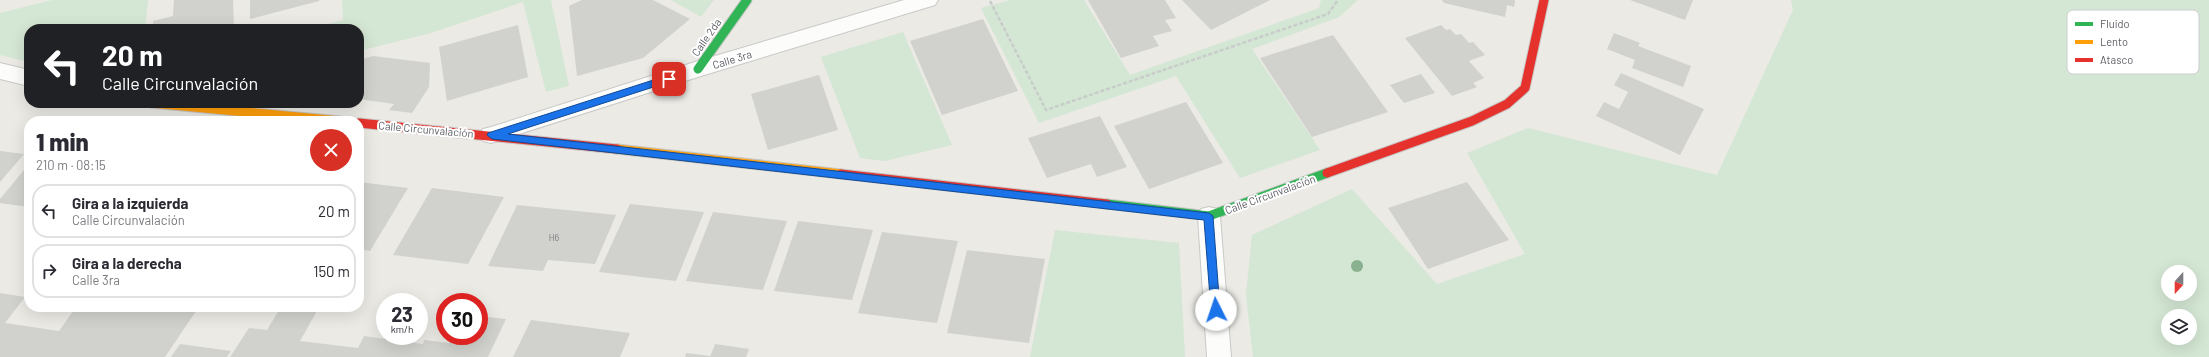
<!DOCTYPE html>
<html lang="es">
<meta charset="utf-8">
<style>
:root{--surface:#fff;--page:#f7f7f7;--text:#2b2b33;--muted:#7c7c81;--line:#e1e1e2}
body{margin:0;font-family:Barlow,sans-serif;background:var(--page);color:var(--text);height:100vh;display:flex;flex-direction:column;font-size:15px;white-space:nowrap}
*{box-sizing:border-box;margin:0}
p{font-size:13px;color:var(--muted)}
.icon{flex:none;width:22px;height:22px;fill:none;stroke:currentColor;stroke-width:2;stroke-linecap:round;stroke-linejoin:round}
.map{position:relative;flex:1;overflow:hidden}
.sheet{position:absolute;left:24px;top:116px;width:340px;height:196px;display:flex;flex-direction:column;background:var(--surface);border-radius:16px;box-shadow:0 4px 16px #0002}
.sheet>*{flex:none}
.banner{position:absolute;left:24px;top:24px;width:340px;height:84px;border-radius:16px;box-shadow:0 4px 16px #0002;background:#202124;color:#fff;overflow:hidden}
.needle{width:26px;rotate:201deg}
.buttons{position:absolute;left:2161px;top:265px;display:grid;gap:8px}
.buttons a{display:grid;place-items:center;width:36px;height:36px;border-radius:50%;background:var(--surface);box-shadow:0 4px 16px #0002;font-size:20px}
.speed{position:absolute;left:376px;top:293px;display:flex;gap:8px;font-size:20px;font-weight:700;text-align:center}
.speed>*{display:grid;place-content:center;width:52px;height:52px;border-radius:50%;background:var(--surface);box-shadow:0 4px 16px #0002;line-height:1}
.speed small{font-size:10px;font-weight:400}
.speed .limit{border:6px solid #d22;background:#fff;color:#111}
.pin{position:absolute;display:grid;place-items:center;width:34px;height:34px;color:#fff;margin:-17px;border-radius:8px;box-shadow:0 2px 6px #0006}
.me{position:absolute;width:44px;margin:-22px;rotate:356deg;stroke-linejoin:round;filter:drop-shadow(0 0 3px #0008)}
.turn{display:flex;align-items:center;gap:14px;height:84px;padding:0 12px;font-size:18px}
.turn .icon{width:52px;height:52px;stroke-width:2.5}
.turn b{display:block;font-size:28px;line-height:34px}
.round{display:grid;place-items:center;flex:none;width:42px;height:42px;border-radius:21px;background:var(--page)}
.overview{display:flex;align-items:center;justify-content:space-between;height:68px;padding:0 12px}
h1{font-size:24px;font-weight:800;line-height:30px}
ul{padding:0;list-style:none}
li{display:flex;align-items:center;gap:12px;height:54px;margin:0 8px 6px;padding:0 4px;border:2px solid var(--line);border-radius:16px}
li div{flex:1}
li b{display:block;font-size:15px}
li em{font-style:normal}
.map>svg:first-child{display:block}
.green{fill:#d4e6d4;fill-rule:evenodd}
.building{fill:#d1d1ce}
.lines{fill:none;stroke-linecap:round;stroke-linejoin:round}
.street-casing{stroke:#c8c8c7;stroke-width:2}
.fast-casing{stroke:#c8c7c6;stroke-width:11}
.slow-casing{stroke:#c8c7c6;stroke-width:11}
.jam-casing{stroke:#c8c7c6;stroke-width:11}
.path{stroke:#c8ccca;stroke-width:2.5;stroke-dasharray:4 2;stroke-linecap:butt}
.street{fill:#fcfcfb;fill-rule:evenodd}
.fast{stroke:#30b455;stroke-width:9}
.slow{stroke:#ff9f0a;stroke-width:9}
.jam{stroke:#e5322d;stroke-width:9}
.tree{fill:#8ab18f}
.route{fill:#1a73e8;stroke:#114b97}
.labels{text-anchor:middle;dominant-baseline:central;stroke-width:4;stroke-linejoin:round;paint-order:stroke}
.number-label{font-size:9px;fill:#7a7b7f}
.street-label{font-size:11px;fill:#5b5d63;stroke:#fff}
.key{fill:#fff;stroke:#ceced0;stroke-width:1}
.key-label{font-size:11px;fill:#5b5d63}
</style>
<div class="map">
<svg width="2209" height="357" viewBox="0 0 2209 357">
<rect width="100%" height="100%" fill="#ebeae5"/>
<g class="green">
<polygon points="52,0 148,0 145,29 29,29 29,62 0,55 0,13"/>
<polygon points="342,0 551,0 569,86 546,92 523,2 431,33 359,51 359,29 309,29 343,20"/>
<polygon points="671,0 714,0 701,17"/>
<polygon points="1010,0 1084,0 1130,75 1319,8 1321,0 1358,0 1339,17 1252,49 1320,150 1240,178 1176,76 1039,123 981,8"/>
<path d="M1791 0H2209V357H1253L1246 295 1252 235 1352 189 1437 284 1525 254 1467 153 1528 128 1717 175 1793 10ZM2168 272H2190V294H2168ZM2168 316H2190V338H2168Z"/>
<polygon points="903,32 952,145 885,161 860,158 821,57"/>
<polygon points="1055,230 1179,243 1185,357 1030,357"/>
</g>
<g class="building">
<polygon points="174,0 233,0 234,29 153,29 153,21 173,16"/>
<polygon points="250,0 319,0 319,1 250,19"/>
<polygon points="582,0 653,0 690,19 643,58 577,76 569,6"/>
<polygon points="1088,0 1165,0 1176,18 1165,20 1172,31 1153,36 1159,46 1121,58"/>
<polygon points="1182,0 1270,0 1211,30"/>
<polygon points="1442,0 1515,0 1514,7 1507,5 1505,17 1444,3"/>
<polygon points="1630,0 1693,0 1685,20"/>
<polygon points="983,19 1018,91 942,115 910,41"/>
<polygon points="518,25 528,77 447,101 439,47"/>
<polygon points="1441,25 1446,30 1450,29 1456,35 1461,34 1469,43 1473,42 1485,55 1469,61 1484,78 1473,83 1477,87 1452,96 1405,38"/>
<polygon points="1614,33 1640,43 1638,46 1691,66 1683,87 1632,68 1635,60 1607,49"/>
<polygon points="1333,35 1388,112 1312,137 1260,58"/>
<polygon points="373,56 430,63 429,87 412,113 389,110 394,104 359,99 359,60"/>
<polygon points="1621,73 1704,109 1680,155 1596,116 1604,102 1619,109 1628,92 1614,85"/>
<polygon points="1421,74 1435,93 1404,103 1390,85"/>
<polygon points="819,75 838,130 768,150 751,94"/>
<polygon points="1186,102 1223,163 1149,189 1114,126"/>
<polygon points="1100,116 1127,167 1097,177 1091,164 1047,178 1028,138"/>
<polygon points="0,151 24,154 0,182"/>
<polygon points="29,164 29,207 0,203 0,199"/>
<polygon points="359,182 408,188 370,251 359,249"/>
<polygon points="1467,182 1509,240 1428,269 1388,208"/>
<polygon points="432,188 504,197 468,264 393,255"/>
<polygon points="630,204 704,212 676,281 599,272"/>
<polygon points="517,205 616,215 595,264 548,260 543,271 488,266"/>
<polygon points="713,212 787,221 763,290 686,281"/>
<polygon points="798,221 873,230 852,300 774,291"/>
<polygon points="882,232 958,241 937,323 858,313"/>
<polygon points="967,250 1045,259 1029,343 947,333"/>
<polygon points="0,293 25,297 5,323 59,331 76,307 169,307 196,311 165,357 0,357"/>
<polygon points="281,307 318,309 300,341 358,348 364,336 423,344 424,340 449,343 453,336 479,336 479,316 506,319 488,357 230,357 249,328 267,330"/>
<polygon points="531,320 630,333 620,357 513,357"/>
<polygon points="180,344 231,351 227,357 171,357"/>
<polygon points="715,344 749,349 746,357 710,357"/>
<polygon points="686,353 710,356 710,357 685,357"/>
</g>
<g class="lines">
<defs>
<g id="street">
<polygon points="904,0 938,0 935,5 701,76 491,143 483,141 480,135 483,129 491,127 698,61"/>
<polygon points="0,63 29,70 29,86 0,79"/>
<polygon points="1209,207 1217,209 1220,216 1231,357 1207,357 1198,216 1201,209"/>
</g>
<g id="fast">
<polyline points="698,69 747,0"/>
<polyline points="1107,204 1209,216 1327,173"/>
</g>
<g id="slow">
<polyline points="151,103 340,121"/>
<polyline points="617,149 841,174"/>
</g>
<g id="jam">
<polyline points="359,123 617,149"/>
<polyline points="1327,173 1472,121 1507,104 1525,88 1544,0"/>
<polyline points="841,174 1107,204"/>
</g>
</defs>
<use href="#street" class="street-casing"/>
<use href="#fast" class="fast-casing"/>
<use href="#slow" class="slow-casing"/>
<use href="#jam" class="jam-casing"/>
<polyline class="path" points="990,1 1046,110 1328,14 1338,0"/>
<use href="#street" class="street"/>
<use href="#fast" class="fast"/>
<use href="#slow" class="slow"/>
<use href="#jam" class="jam"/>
</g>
<circle class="tree" cx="1357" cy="266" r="6"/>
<polygon class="route" points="669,75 673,79 672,81 508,134 1209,213 1213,216 1220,310 1216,314 1211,310 1204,220 492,139 487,135 488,133"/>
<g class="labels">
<g class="number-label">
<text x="554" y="237">H6</text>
</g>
<g class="street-label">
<text transform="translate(706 37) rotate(-55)">Calle 2da</text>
<text transform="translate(732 59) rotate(-17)">Calle 3ra</text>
<text transform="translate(426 129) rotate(5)">Calle Circunvalación</text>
<text transform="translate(1270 194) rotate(-20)">Calle Circunvalación</text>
</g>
</g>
<rect x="2067" y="10" width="132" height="64" rx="6" class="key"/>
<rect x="2075" y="22" width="18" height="4" fill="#30b455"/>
<rect x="2075" y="40" width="18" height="4" fill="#ff9f0a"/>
<rect x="2075" y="58" width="18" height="4" fill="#e5322d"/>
<g class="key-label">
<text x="2100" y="28">Fluido</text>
<text x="2100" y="46">Lento</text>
<text x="2100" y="64">Atasco</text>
</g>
</svg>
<div class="buttons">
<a><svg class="needle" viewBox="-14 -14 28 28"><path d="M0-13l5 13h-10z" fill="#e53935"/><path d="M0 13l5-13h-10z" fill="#7c7c81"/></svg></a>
<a><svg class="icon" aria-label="layers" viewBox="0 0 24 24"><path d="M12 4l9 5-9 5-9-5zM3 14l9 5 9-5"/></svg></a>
</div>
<div class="speed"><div>23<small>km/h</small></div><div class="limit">30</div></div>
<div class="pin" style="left:669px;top:79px;background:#d93025"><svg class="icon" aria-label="arrive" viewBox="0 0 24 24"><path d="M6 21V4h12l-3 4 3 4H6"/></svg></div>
<svg class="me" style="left:1216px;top:310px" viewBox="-20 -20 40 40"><circle r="19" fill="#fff"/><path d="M0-13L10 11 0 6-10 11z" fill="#1a73e8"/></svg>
<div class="banner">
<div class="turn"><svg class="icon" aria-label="left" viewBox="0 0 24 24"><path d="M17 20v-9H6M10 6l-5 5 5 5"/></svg><div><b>20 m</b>Calle Circunvalación</div></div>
</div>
<section class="sheet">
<div class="overview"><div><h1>1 min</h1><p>210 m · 08:15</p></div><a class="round" style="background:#d93025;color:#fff"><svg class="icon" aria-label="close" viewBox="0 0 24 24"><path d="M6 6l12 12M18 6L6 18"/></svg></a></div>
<ul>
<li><svg class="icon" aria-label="left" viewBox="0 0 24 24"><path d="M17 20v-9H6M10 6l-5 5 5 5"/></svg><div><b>Gira a la izquierda</b><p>Calle Circunvalación</p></div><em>20 m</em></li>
<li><svg class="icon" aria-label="right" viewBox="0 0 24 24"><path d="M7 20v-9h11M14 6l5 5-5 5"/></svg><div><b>Gira a la derecha</b><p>Calle 3ra</p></div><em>150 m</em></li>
</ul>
</section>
</div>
